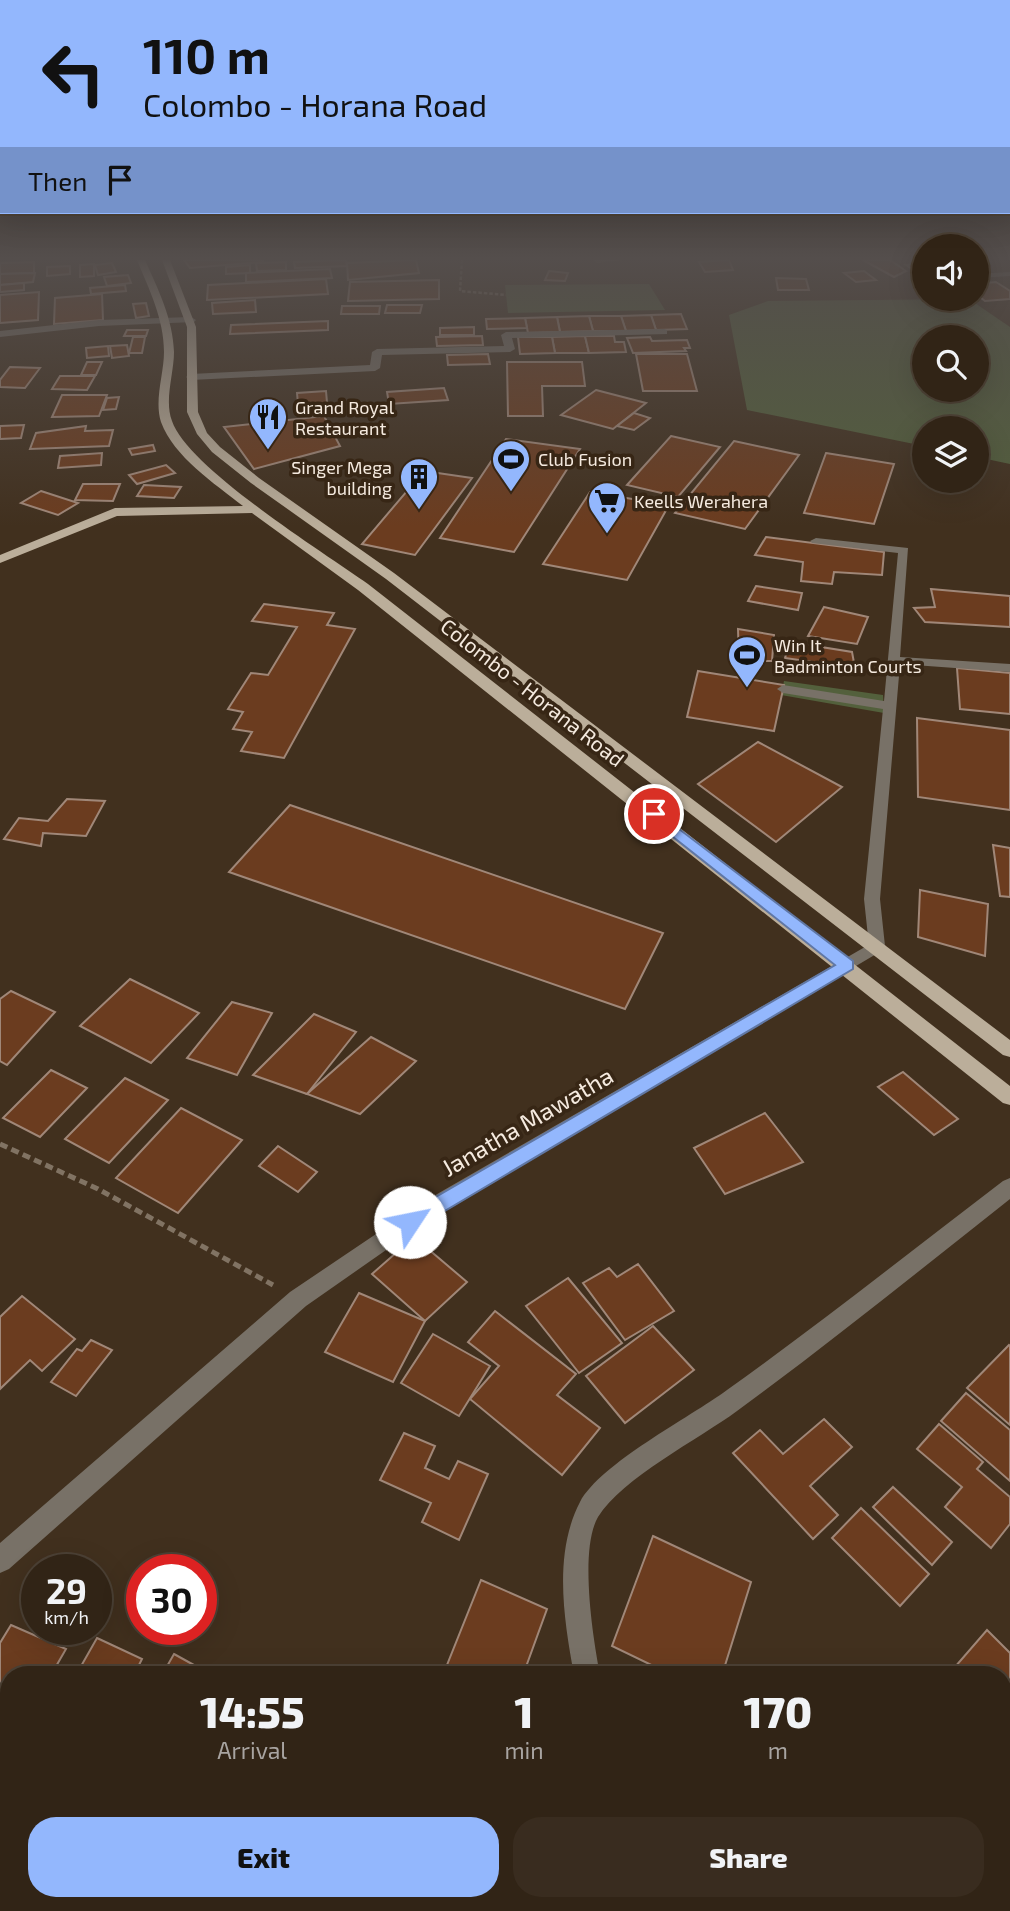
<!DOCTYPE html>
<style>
:root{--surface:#312416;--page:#392c1f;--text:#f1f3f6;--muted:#a8a4a1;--line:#4c4135;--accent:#93b7fd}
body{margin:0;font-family:"Exo 2",sans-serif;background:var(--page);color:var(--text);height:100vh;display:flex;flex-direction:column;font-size:26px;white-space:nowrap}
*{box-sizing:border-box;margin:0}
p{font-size:23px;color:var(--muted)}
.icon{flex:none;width:38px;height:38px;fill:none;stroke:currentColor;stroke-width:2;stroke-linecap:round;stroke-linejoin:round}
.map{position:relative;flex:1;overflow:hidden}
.side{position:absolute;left:0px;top:1666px;width:1012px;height:245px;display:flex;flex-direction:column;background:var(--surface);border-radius:28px 28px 0 0;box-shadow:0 7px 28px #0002,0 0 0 2px var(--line)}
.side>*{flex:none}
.guide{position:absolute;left:0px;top:0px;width:1012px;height:214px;box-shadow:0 7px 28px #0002,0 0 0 2px var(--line);background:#93b7fd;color:#111;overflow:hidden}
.fabs{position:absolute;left:912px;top:234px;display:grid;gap:14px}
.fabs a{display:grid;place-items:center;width:77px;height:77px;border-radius:50%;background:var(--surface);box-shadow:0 7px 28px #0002,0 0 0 2px var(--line);font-size:35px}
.speed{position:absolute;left:21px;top:1554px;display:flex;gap:14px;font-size:35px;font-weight:700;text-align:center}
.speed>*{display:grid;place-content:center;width:91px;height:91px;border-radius:50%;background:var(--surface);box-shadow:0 7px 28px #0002,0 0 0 2px var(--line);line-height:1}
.speed small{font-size:18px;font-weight:400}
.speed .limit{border:10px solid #d22;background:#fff;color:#111}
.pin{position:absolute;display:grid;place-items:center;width:60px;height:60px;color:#fff;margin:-30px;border:4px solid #fff;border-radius:50%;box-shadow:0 2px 7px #0007}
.me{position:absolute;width:77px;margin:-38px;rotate:56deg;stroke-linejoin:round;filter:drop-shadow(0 0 5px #0008)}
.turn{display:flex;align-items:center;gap:24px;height:147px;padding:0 28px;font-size:32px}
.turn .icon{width:91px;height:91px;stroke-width:2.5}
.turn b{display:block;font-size:49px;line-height:60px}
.then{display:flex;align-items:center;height:66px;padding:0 28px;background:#0003;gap:14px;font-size:26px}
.eta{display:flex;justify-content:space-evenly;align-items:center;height:119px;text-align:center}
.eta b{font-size:42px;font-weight:800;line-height:49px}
.cta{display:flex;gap:14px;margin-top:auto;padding:14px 28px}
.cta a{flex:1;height:80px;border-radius:28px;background:var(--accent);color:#111;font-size:28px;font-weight:800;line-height:80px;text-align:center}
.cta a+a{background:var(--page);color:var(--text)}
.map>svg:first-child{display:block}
.green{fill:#53603c;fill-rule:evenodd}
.building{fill:#6b3c1f;stroke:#a08778;stroke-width:2}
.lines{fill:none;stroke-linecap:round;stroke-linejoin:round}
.path-far1{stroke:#817363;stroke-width:2.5;stroke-dasharray:3.5 2;stroke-linecap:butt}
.path{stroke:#817363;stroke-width:5;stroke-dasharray:8 4.5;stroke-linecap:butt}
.service{fill:#787167;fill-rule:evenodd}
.minor{fill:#787167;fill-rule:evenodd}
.primary{fill:#bbae9a;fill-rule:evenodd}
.route{fill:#93b7fd;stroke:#6077a4;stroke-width:2}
.labels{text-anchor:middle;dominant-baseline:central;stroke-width:7;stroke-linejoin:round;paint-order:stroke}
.far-poi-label{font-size:18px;fill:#f5eadf;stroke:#372615;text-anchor:start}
.street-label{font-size:21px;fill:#f5eadf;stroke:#372615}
.near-street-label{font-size:24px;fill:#f5eadf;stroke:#372615}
</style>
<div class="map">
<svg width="1010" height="1911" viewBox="0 0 1010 1911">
<rect width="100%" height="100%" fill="#41301e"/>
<g class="green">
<polygon points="649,284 665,310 508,313 505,285"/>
<path d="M969 299 1010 327V464L977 457 976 429H924V446L747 410 729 315 768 301ZM924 338H976V390H924Z"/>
<polygon points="784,681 883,695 884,713 781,695"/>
</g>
<g class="building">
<polygon points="184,260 263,260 263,262 190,268"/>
<polygon points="346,260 347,266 295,268 294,262"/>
<polygon points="416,260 419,273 348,280 347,263"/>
<polygon points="729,260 733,270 705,272 699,262"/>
<polygon points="863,260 890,260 906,271 894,277"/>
<polygon points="34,262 34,273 0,274 0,263"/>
<polygon points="286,262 286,270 257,271 256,263"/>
<polygon points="112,263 116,272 98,275 95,265"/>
<polygon points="924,263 924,277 906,265"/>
<polygon points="94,264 94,276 80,277 80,265"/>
<polygon points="250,265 250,273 226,274 226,267"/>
<polygon points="70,266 70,274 47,276 47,267"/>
<polygon points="330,269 332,278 246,282 246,273"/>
<polygon points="549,271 568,273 565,281 545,280"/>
<polygon points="864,271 876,280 856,282 844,273"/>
<polygon points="35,273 33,282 0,285 0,274"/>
<polygon points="128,275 131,283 107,286 104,277"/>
<polygon points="776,278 806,279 809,290 778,290"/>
<polygon points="326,279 328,294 207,300 208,285"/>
<polygon points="439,280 439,299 348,301 350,282"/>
<polygon points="996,282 1010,291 1010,299 985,301 976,294 976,284"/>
<polygon points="24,283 24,290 0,292 0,285"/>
<polygon points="125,285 126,291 91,294 90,288"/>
<polygon points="39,292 38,320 0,323 0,295"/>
<polygon points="102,294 103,320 54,324 55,298"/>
<polygon points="255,300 256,312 213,314 212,303"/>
<polygon points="146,303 149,316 136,318 133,304"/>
<polygon points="387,305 422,305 420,313 385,313"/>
<polygon points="342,306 380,306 379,314 341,314"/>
<polygon points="681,314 687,329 656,330 651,315"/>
<polygon points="651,315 656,330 626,331 621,316"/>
<polygon points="589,316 621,316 626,331 593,331"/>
<polygon points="589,316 593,331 560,332 557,317"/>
<polygon points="557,317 560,332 528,333 525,318"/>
<polygon points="525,318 527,328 487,329 486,319"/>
<polygon points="328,321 328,330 230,334 231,325"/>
<polygon points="474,327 474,335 440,335 440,328"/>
<polygon points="127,330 148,330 146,336 124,336"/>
<polygon points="482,336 483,345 437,346 436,337"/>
<polygon points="585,336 589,353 555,353 552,337"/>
<polygon points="585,336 614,336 615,342 624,342 626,352 589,353"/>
<polygon points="133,337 145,337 142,353 129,353"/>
<polygon points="518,337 552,337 555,353 520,354"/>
<polygon points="650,337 652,341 687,340 690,348 684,348 686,351 633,353 627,338"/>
<polygon points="127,345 129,356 112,358 110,346"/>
<polygon points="108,346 109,356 87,358 86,348"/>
<polygon points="488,354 490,364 448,365 447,355"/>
<polygon points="636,354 687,354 697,391 643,391"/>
<polygon points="87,362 102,362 96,375 81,375"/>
<polygon points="507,362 582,362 585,386 542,386 543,416 508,416"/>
<polygon points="10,367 40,368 25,388 0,387 0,380"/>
<polygon points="60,376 95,376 87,390 52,389"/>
<polygon points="444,388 448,400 389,404 387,392"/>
<polygon points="596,390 646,403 613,429 561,415"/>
<polygon points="326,391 328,414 299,415 297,393"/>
<polygon points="62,395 107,395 99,416 52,417"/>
<polygon points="119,397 116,409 103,410 107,398"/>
<polygon points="634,413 650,418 634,430 617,426"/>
<polygon points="324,416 340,446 254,469 224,427"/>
<polygon points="24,425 21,438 0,439 0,426"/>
<polygon points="86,426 85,431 113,430 109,446 30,449 36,433"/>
<polygon points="671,436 720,447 678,497 627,485"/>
<polygon points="506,439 580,449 514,552 440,538"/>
<polygon points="734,441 799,455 745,529 675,513"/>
<polygon points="153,445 155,451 132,455 129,449"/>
<polygon points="102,453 101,465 58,468 60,456"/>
<polygon points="826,453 894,464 874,524 804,513"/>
<polygon points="166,465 175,473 137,484 129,475"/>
<polygon points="424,471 472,478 415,555 362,544"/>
<polygon points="83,484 120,484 113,501 75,500"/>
<polygon points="144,485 181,487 174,498 137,496"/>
<polygon points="41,491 78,503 58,515 21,503"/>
<polygon points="590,492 669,505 627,580 543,564"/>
<polygon points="766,537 884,552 882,575 834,572 832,584 801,581 803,562 755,555"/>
<polygon points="756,586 802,593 798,610 748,601"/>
<polygon points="931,589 1010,596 1010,627 925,622 914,608 935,607"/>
<polygon points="264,604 334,613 327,625 355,629 284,758 241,751 252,732 233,729 243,712 228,709 251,673 268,675 297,627 252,621"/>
<polygon points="824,607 868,617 857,644 808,636"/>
<polygon points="738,629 774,635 772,661 739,661"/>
<polygon points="790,642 852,652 855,668 785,658"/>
<polygon points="957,668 1010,673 1010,714 960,709"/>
<polygon points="698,671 784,685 774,731 687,717"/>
<polygon points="917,718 1010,730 1010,810 918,797"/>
<polygon points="758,742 842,787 776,842 698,784"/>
<polygon points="67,799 105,801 86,836 43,833 41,846 4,839 19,818 48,821"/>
<polygon points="290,805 663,933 625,1009 229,872"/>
<polygon points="993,845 1010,848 1010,897 1000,896"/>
<polygon points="920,890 988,904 985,956 918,937"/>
<polygon points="130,979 199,1013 151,1063 80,1026"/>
<polygon points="11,991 55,1012 7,1065 0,1061 0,999"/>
<polygon points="232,1002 272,1013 237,1075 187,1058"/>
<polygon points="314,1014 356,1032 307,1094 253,1075"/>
<polygon points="371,1037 416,1061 360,1114 307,1094"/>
<polygon points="51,1070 87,1088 40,1137 3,1118"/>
<polygon points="903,1072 958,1119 934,1135 878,1087"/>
<polygon points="125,1078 168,1100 109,1163 65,1139"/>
<polygon points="181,1108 242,1140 178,1213 116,1178"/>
<polygon points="765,1113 803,1162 725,1194 694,1148"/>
<polygon points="278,1146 317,1172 298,1192 259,1166"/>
<polygon points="414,1237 467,1282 425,1321 372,1274"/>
<polygon points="638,1264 674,1311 625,1340 583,1283 609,1268 617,1277"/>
<polygon points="568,1278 622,1343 579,1373 526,1306"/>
<polygon points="359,1293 425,1321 393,1382 325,1352"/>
<polygon points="22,1296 75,1339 42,1371 30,1360 0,1389 0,1317"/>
<polygon points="495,1311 576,1374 557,1395 600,1428 562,1475 470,1399 499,1366 468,1342"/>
<polygon points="653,1326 694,1370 625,1423 586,1376"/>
<polygon points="433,1334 490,1366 459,1416 401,1383"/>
<polygon points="91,1340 112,1350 76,1396 51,1382 77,1349 82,1351"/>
<polygon points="1009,1345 1010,1346 1010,1425 967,1388"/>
<polygon points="966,1393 1010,1430 1010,1481 941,1421"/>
<polygon points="824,1419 852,1447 810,1486 838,1515 813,1539 733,1453 760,1430 783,1454"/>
<polygon points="939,1424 983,1462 977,1469 1010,1497 1010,1524 991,1548 945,1507 962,1487 917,1449"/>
<polygon points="404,1433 435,1446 425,1468 449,1479 458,1461 488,1474 459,1540 422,1522 431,1503 380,1480"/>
<polygon points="893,1487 952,1542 932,1565 873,1507"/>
<polygon points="861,1508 929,1574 900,1606 832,1538"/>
<polygon points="653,1536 751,1582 722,1675 672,1675 612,1646"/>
<polygon points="481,1580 547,1609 523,1675 443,1675"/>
<polygon points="11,1625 66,1649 51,1675 9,1675 9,1691 0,1687 0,1643"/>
<polygon points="987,1630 1010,1653 1010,1756 1003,1765 1003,1675 948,1675"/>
<polygon points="97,1638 142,1659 134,1675 76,1675"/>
<polygon points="174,1654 212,1675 162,1675"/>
<polygon points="156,1902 162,1902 179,1911 152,1911"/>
<polygon points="232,1902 337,1902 334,1911 249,1911"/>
<polygon points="369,1902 490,1902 487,1911 366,1911"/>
<polygon points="618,1902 721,1902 720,1911 615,1911"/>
</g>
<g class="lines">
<polyline class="path-far1" points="462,260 460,291 506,295"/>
<polyline class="path" points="0,1144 98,1189 273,1285"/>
<g class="service">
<polygon points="1010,272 1010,276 976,278 976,274"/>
<polygon points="816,538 908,548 900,657 1010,664 1010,672 900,664 880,899 885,946 877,952 869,946 864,899 883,709 783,693 777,689 783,685 884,701 898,553 812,543 810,541"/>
</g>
<g class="minor">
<polygon points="593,260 623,260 597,263"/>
<polygon points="191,317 196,320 194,322 99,326 0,337 0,331 99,320"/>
<polygon points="664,329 667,330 667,334 512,338 515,349 510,352 382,355 380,368 375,371 191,380 186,377 191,374 370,365 372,352 377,349 504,346 501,335 506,332"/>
<polygon points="877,940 886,946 883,950 439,1213 306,1306 9,1569 0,1573 0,1543 290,1292 425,1201"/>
<path d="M1010 1178V1199C920 1270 830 1343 737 1411 699 1439 622 1478 598 1517 579 1550 593 1638 600 1675H574C564 1620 553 1554 580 1502 601 1463 689 1418 727 1390 821 1323 911 1251 1003 1181Z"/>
</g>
<g class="primary">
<path d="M137 260H145C158 289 173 319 174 352 174 374 164 400 172 421 188 468 323 552 368 584L1010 1086V1105L1003 1103 358 590 252 513 117 516 0 563V555L115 508 243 506C214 483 174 457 161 422 154 400 164 374 164 352 164 319 149 289 137 260Z"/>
<polygon points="162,260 170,260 196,327 198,412 207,433 220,447 259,478 394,573 1010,1040 1010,1057 1003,1055 386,579 251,483 212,452 197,434 187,412 187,327"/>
</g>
</g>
<linearGradient id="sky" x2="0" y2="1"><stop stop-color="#241a10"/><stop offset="0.49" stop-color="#544e4c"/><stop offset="1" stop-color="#544e4c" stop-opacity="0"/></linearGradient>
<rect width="1010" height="527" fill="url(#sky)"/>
<polygon class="route" points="654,810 853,961 853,969 416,1228 403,1228 400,1222 403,1216 835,965 649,818 647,814"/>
<defs>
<symbol id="restaurant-pin" viewBox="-11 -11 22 30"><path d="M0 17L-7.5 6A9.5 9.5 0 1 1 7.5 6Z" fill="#93b7fd" stroke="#372615"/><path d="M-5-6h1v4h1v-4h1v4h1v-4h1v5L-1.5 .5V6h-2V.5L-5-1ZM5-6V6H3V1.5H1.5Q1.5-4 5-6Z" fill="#111"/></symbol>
<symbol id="stadium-pin" viewBox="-11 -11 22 30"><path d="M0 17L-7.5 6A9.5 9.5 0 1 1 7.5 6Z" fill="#93b7fd" stroke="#372615"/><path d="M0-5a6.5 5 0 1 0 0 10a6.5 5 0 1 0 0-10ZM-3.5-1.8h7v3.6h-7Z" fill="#111"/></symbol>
<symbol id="building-pin" viewBox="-11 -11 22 30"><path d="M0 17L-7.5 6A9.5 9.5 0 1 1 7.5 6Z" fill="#93b7fd" stroke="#372615"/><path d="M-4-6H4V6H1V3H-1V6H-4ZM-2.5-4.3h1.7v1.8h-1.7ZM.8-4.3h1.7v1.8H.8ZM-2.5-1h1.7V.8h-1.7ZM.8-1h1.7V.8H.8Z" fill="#111"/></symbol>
<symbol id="supermarket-pin" viewBox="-11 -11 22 30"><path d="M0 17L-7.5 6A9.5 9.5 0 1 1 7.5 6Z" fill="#93b7fd" stroke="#372615"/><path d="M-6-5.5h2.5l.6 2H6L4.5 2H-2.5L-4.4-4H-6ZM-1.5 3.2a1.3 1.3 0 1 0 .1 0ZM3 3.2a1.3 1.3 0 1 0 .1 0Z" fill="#111"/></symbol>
</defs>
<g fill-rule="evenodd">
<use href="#restaurant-pin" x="246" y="395" width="44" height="60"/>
<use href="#stadium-pin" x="489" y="437" width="44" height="60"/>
<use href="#building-pin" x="397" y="455" width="44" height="60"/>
<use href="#supermarket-pin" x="585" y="479" width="44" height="60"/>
<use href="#stadium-pin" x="725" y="633" width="44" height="60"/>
</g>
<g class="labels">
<g class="far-poi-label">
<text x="295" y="407">Grand Royal<tspan x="295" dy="21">Restaurant</tspan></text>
<text x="538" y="459">Club Fusion</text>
<text x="392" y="467" text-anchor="end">Singer Mega<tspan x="392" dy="21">building</tspan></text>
<text x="634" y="501">Keells Werahera</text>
<text x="774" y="645">Win It<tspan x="774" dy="21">Badminton Courts</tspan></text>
</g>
<g class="street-label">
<text transform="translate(533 692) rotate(38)">Colombo - Horana Road</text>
</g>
<g class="near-street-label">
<text transform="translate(527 1121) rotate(-30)">Janatha Mawatha</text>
</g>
</g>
</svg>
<div class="fabs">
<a><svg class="icon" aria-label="sound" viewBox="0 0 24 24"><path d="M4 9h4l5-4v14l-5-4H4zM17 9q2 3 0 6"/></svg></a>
<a><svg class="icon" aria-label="search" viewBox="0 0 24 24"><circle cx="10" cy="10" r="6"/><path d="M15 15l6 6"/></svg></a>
<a><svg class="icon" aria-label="layers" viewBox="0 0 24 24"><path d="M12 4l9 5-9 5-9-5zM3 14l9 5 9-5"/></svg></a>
</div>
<div class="speed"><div>29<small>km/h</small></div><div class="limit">30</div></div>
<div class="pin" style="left:654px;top:814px;background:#d93025"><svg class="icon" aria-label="arrive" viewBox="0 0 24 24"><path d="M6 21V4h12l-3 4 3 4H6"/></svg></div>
<svg class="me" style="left:410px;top:1222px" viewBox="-20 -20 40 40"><circle r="19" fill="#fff"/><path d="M0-13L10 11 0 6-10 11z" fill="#93b7fd"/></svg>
<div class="guide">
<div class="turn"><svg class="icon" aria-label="left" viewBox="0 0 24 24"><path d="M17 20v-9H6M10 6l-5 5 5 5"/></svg><div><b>110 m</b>Colombo - Horana Road</div></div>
<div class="then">Then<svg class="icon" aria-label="arrive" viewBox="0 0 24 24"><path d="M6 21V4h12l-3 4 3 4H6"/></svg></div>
</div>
<section class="side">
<div class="eta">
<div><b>14:55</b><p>Arrival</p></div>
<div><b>1</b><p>min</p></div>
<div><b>170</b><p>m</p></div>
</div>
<div class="cta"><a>Exit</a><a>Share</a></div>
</section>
</div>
